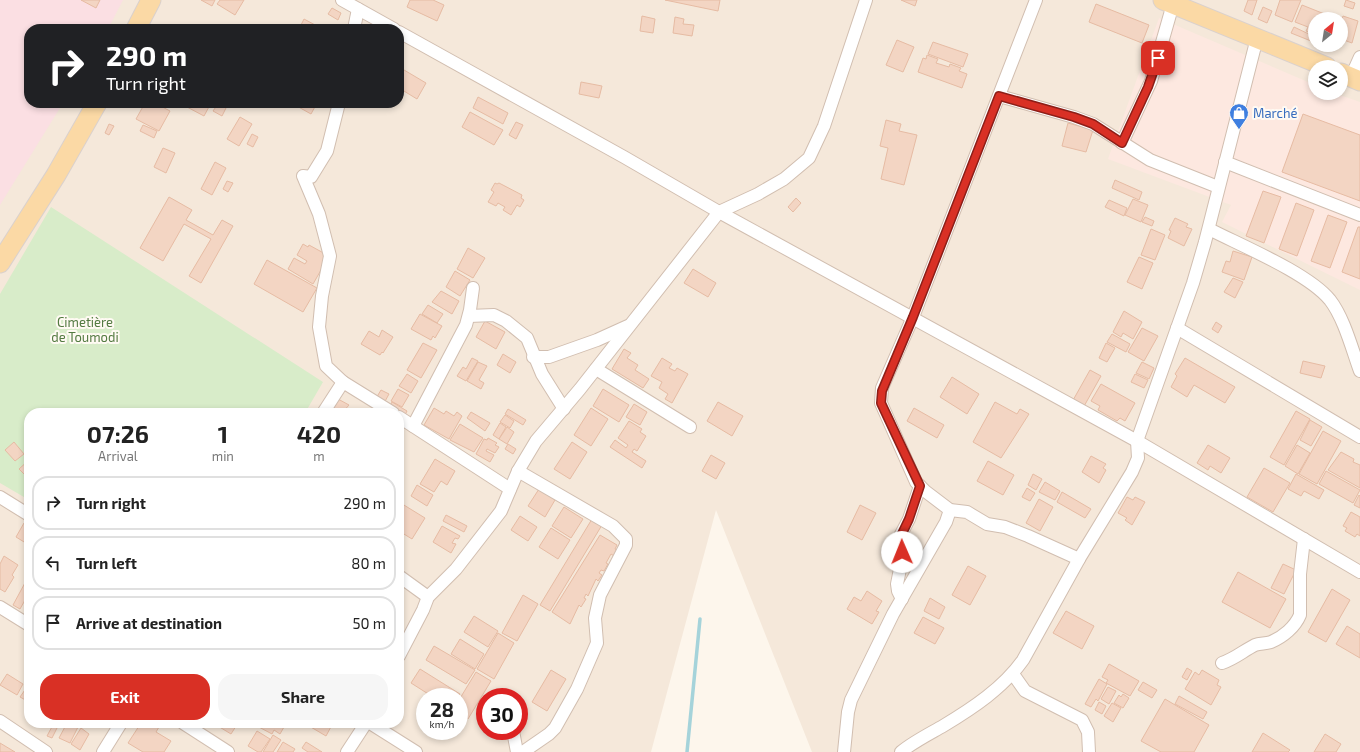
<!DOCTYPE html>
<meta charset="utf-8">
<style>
:root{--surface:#fff;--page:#f6f6f6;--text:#222;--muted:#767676;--line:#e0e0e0;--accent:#d93025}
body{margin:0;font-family:"Exo 2",sans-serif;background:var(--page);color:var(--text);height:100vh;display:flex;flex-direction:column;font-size:15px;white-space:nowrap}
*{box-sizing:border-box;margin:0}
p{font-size:13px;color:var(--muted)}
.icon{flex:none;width:22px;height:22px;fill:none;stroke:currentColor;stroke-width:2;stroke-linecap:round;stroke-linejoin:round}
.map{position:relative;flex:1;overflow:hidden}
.sheet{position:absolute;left:24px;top:408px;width:380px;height:320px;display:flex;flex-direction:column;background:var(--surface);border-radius:16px;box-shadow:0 2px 6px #0003}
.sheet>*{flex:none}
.hud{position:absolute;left:24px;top:24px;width:380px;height:84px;border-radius:16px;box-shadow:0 2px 6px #0003;background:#202124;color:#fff;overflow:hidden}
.needle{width:26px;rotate:30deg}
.tools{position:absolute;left:1308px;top:12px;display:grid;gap:8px}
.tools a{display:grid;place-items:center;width:40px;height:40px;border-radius:50%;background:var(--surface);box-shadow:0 2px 6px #0003;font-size:20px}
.speed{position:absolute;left:416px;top:688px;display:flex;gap:8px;font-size:20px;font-weight:700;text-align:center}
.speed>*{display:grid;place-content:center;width:52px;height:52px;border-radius:50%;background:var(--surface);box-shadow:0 2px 6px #0003;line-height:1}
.speed small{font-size:10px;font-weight:400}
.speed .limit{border:6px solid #d22;background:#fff;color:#111}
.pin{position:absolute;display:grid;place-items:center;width:34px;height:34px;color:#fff;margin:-17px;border-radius:8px;box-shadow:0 2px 6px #0006}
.me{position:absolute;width:44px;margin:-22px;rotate:359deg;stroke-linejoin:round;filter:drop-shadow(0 0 3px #0008)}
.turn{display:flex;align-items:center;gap:14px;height:84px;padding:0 16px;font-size:18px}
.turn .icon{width:52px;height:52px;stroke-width:2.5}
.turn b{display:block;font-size:28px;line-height:34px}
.eta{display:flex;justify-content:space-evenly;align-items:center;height:68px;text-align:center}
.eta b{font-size:24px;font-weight:700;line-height:28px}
.primary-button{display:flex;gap:8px;margin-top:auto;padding:8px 16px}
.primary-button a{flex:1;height:46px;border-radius:16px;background:var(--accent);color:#fff;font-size:16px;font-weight:700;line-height:46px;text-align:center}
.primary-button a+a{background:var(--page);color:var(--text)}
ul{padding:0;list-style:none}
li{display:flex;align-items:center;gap:12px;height:54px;margin:0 8px 6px;padding:0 8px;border:2px solid var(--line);border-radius:16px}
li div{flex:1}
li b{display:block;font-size:15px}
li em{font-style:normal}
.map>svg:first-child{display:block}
.residential{fill:#f5e8da;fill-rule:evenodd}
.commercial{fill:#fde8e0}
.medical{fill:#fbdfe3}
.green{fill:#d8ecc9}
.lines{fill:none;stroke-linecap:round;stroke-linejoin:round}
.stream{stroke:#a5d3da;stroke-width:3.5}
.building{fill:#f3d5c3;stroke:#e6bba3}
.street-casing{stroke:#d1beb0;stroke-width:14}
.primary-casing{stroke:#dad1cd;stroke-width:21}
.street{stroke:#fff;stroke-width:12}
.primary{stroke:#fbd9a5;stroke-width:19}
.route-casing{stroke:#8d1f18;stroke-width:10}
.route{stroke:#d93025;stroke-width:7}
.labels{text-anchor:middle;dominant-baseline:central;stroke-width:4;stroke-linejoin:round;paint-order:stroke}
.shop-label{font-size:13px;fill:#366cbe;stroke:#fffaf3;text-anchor:start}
.park-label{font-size:13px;fill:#537a41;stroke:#fffaf3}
</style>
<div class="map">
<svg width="1360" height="752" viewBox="0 0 1360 752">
<rect width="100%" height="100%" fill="#fdf6ec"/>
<path class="residential" d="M0 0H1360V752H812L716 510 651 752H0ZM1315 19H1341V45H1315ZM29 29H399V103H29ZM1315 67H1341V93H1315ZM29 413H399V723H29ZM425 697H459V731H425ZM485 697H519V731H485Z"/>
<polygon class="commercial" points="1159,18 1315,85 1315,93 1334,93 1360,102 1360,290 1222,222 1231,205 1108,159"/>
<polygon class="medical" points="0,0 123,0 108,29 29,29 29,103 63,103 0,205"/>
<polygon class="green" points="51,207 323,382 305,413 29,413 29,500 0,483 0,294"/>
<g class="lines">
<polyline class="stream" points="687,752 700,619"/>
</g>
<g class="building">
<polygon points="81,0 100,0 96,8"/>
<polygon points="201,0 215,0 212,6"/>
<polygon points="220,0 244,0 235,15 217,4"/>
<polygon points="410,0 433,0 444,5 437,21 407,7"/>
<polygon points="665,0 720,0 718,11"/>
<polygon points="901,0 917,0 915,6"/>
<polygon points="1248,0 1257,0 1252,15 1244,11"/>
<polygon points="1280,0 1301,0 1292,22 1275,15"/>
<polygon points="1346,0 1355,3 1353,9 1344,6"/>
<polygon points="1096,4 1149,25 1142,43 1089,22"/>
<polygon points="1302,5 1327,15 1325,19 1315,19 1315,35 1306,31 1308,27 1295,22"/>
<polygon points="1263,7 1272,11 1267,23 1258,19"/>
<polygon points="332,8 341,13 338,20 328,14"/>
<polygon points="642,16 655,19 653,33 640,31"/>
<polygon points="1343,16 1358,21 1352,43 1341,39 1341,22"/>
<polygon points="675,17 684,19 683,24 694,25 692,36 673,33"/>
<polygon points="304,19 317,26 316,29 299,29"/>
<polygon points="1294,27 1313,36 1311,41 1291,33"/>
<polygon points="897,40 914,47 903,72 886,65"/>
<polygon points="933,42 968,54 963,67 928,54"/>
<polygon points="927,55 938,59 936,63 949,67 950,64 961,68 959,71 967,74 962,88 918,72 923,58 926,59"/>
<polygon points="399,67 426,83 417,99 399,88"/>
<polygon points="581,82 602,86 599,98 579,94"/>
<polygon points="478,97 508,113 503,124 473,108"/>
<polygon points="145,103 155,103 170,111 159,131 136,119"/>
<polygon points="189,103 211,103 204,116 187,107"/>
<polygon points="296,103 317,103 311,114 295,105"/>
<polygon points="218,104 226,108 222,116 213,111"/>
<polygon points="470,112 503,130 494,145 462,127"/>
<polygon points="1303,114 1360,135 1360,201 1282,172"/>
<polygon points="240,117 252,124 239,146 227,139"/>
<polygon points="886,120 901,124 899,131 917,135 904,185 881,179 888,148 880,146"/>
<polygon points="516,122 523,125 516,139 509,135"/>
<polygon points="1068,123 1093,130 1086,152 1062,146"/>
<polygon points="109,124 114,126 109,135 105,133"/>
<polygon points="143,125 157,131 154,138 140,131"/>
<polygon points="252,134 258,137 253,147 247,144"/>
<polygon points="163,148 175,153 166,173 154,167"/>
<polygon points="215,162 226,168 212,195 201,189"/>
<polygon points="1115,180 1142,192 1139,200 1112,188"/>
<polygon points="227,181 233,183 228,192 223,189"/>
<polygon points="495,183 497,184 499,183 522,195 521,198 524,200 520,207 517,205 511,215 503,210 505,207 498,203 496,206 488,202 494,192 491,190"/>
<polygon points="1263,191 1281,197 1264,243 1246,236"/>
<polygon points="169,197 192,210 186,220 213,235 222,220 233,226 201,283 189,276 211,239 184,224 163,261 140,248"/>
<polygon points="796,198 801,203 793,212 788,207"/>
<polygon points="1133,199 1148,205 1141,222 1125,215"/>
<polygon points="1109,200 1127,208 1124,216 1105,207"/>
<polygon points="1296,203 1314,210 1297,256 1279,249"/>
<polygon points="1328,215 1347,222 1330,268 1311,261"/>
<polygon points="1145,217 1154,221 1152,226 1142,222"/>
<polygon points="1175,218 1188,224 1186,227 1192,229 1184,246 1168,238 1171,231 1169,230"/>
<polygon points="1358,227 1360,227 1360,279 1342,272"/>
<polygon points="1151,229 1165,235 1155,260 1141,255"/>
<polygon points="303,244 308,247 309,245 329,256 313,284 288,269 294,258 305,264 307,261 297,255"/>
<polygon points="468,248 485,258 473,278 457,269"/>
<polygon points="1233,251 1252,257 1244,280 1222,272 1226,261 1230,262"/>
<polygon points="1139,257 1153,263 1142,289 1127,282"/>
<polygon points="267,260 317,288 303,312 254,284"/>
<polygon points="693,269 716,283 708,297 684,283"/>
<polygon points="455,271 470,280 460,296 446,287"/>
<polygon points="1233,278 1243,282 1235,298 1224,292"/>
<polygon points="441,291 459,301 452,314 432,302"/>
<polygon points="428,305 443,314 437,323 422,314"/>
<polygon points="1124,311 1142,322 1133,339 1123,333 1121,337 1113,332"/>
<polygon points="420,314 442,326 435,338 433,336 431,340 411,329"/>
<polygon points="485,321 505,332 496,349 476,337"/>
<polygon points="1216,322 1222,326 1218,333 1212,329"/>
<polygon points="1142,328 1158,336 1144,361 1128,352"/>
<polygon points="382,330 393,337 383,353 382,352 380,355 361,344 369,331 379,337"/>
<polygon points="1112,334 1130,344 1126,352 1107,342"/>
<polygon points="423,343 437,350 421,378 407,370"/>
<polygon points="1106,343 1115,348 1107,362 1099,358"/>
<polygon points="624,349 631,353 627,358 638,365 635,370 649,379 643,388 612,369"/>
<polygon points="503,354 516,362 510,373 497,365"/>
<polygon points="472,358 478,361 466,381 457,376 463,367 466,369"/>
<polygon points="662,358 672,364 669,368 675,371 677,368 688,374 672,403 665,399 668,394 659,388 662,382 651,376"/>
<polygon points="1185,358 1235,387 1225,403 1194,385 1187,397 1171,387 1177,376 1175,374"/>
<polygon points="1303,361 1325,366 1321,378 1300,373"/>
<polygon points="478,362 487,366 479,380 484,383 481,389 467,381"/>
<polygon points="1142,362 1154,368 1149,379 1136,373"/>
<polygon points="1090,370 1101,376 1083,408 1072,402"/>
<polygon points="407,374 418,381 411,393 399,386"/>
<polygon points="1135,374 1148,380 1144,388 1131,382"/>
<polygon points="952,377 979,394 967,414 940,397"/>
<polygon points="1101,384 1135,403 1125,421 1120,418 1117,421 1098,410 1100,406 1091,401"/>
<polygon points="398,389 409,395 402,407 391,401"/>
<polygon points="603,389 629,405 619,422 593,406"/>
<polygon points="381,390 389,394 383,405 375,400"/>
<polygon points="338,399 349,405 342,413 330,413"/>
<polygon points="392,402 407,411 404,417 389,408"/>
<polygon points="718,402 743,416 732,436 707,421"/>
<polygon points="995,402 1017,414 1020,409 1029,414 1001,458 973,442"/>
<polygon points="634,404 647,412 640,425 626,417"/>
<polygon points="434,408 444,414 446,411 454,416 457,412 462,416 449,439 424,425"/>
<polygon points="591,408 608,419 591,446 574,435"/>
<polygon points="914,408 944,425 937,438 907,421"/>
<polygon points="508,409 526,420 523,425 505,414"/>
<polygon points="1296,411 1310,419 1284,465 1270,457"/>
<polygon points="471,412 490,423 485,431 467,418"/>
<polygon points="505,415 514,421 510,428 500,422"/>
<polygon points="1310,420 1322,427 1311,446 1300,440"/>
<polygon points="629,421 642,429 640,432 646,436 637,451 634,449 632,452 646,461 642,468 610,447 615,440 626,448 628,445 618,438"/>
<polygon points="500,423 506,427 499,439 493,435"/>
<polygon points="460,424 483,438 474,452 450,440"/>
<polygon points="507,427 514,432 507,444 499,439"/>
<polygon points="1323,431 1341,441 1317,484 1299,474"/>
<polygon points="488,438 497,443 495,445 499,447 495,453 487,449 486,451 494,455 490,462 476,454 484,439 487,440"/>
<polygon points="14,442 24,454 15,461 5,450"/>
<polygon points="572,442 587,452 570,479 554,469"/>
<polygon points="508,444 516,449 513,454 505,449"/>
<polygon points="1208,445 1230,458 1221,473 1210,466 1208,470 1197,463"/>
<polygon points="1297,445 1310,453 1298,474 1285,466"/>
<polygon points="1341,452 1354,459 1353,462 1360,465 1360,488 1328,470"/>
<polygon points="711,455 725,463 716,479 702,471"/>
<polygon points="1091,456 1106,464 1103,468 1106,470 1099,483 1082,472"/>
<polygon points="435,459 455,471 447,485 441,481 434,492 420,484"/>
<polygon points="29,460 29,471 25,475 19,469"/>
<polygon points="988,461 1014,475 1003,495 977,481"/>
<polygon points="1264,468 1290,483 1273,512 1247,497"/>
<polygon points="1326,471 1360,490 1353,503 1319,484"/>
<polygon points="1033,474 1042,479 1036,490 1028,485"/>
<polygon points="1296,474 1324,490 1319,499 1304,491 1301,496 1288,489"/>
<polygon points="1045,482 1060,491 1055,500 1039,492"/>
<polygon points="417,485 433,495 427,506 411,496"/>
<polygon points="1027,488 1035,493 1030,501 1022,497"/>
<polygon points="539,489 555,500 545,517 528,506"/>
<polygon points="1062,492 1091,509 1085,518 1057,502"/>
<polygon points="1359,495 1360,496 1360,508 1354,505"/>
<polygon points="1127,497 1133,500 1135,497 1145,502 1132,525 1125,520 1127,518 1118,513"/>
<polygon points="1039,499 1053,507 1040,531 1026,523"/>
<polygon points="399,502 425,518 412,539 399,531"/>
<polygon points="860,505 876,513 862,540 847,532"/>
<polygon points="564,507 583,519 571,538 552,526"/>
<polygon points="1351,512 1360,517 1360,536 1357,534 1355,537 1345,531 1347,528 1343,526"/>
<polygon points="446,515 467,526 464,532 443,521"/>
<polygon points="520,516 537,527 528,541 511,530"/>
<polygon points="592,519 602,525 550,611 540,605"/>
<polygon points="24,523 29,526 29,545 16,537"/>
<polygon points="442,526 460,536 458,539 455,538 452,543 456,544 451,553 433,542"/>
<polygon points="551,528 570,540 558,559 539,547"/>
<polygon points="600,535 617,545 615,549 618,551 614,556 611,554 606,563 608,564 604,571 601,570 599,573 602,575 598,581 596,579 588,596 586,594 584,598 586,599 581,607 579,605 570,624 552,612"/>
<polygon points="4,556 18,565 12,575 14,577 5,592 0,589 0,564"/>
<polygon points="1283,564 1296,570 1284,594 1271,588"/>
<polygon points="968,566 986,576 970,605 952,595"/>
<polygon points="1238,572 1286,599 1270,628 1222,602"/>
<polygon points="26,581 29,583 29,593 20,609 13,605"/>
<polygon points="1332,589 1350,600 1326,642 1308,632"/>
<polygon points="867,591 882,601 876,611 879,612 872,624 847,609 854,597 861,601"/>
<polygon points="523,595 538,604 517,641 502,633"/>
<polygon points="930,598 945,607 939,619 924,611"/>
<polygon points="1066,611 1094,626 1082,649 1053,633"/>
<polygon points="474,616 498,631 488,647 464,632"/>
<polygon points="923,617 944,628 935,644 914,633"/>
<polygon points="1347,626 1360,634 1360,658 1336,644"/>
<polygon points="498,633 514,643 494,679 477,669"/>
<polygon points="460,639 484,654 475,669 451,654"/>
<polygon points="434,646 475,670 466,684 426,660"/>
<polygon points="1109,664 1139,681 1130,696 1106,683 1108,680 1102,677"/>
<polygon points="1187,668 1192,671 1187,680 1182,677"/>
<polygon points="420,669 460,694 458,697 433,697 411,683"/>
<polygon points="551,670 566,679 547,711 532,702"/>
<polygon points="1202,670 1219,680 1217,685 1221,687 1211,705 1185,689 1195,672 1199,675"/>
<polygon points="476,672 491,681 468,719 459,714 459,700"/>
<polygon points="7,674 23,684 17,695 0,685"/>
<polygon points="1099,679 1107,684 1098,701 1096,699 1091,707 1085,704"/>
<polygon points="1143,682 1157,690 1152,698 1138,690"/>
<polygon points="27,687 29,688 29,702 20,697"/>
<polygon points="1108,687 1116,691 1109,704 1101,699"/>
<polygon points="1123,694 1129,698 1123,708 1114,703 1119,695 1121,697"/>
<polygon points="1179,696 1207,712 1203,719 1175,704"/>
<polygon points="1165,699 1209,725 1194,752 1161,752 1141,741"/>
<polygon points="1099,702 1106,706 1102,714 1095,710"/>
<polygon points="1112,703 1121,708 1113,722 1104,716"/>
<polygon points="54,723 59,724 52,738 47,736"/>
<polygon points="67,723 75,723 79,725 70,743 59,738"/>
<polygon points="141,723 152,723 159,727 156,732 171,741 164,752 143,752 128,743"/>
<polygon points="213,723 238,723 231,734"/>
<polygon points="258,723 265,723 272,727 276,723 284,727 280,734 274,730 272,734 257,726"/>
<polygon points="304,723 333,723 326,736"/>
<polygon points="81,728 89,734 80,750 71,744"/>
<polygon points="257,731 270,739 261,752 258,752 248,746"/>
<polygon points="1263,733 1290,750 1288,752 1252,752"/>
<polygon points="1325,734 1341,744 1336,752 1314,752"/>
<polygon points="273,735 281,740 273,752 263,752"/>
<polygon points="283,742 295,749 293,752 277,752"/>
<polygon points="306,742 322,752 308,752 302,748"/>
<polygon points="0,743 15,752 0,752"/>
</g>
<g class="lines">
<defs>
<g id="street">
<polyline points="342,0 394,29"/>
<polyline points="1036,0 913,317 882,388 881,403 916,482 925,491 950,510 967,512 987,524 1005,527 1028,536 1079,559"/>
<polyline points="354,29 358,9"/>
<polyline points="399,32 624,157 719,212 1137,441 1360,572"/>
<polyline points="1351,77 1360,57"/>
<polyline points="999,96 1074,117 1093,124 1150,160 1218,187"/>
<polyline points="339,103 327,151 311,177 303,176 319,214 330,256 322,296 319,327 326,366 343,382 393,413"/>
<polyline points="1122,143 1151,81 1173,4"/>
<polyline points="1225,162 1360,215"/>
<path d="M1209 229C1242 246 1308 273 1330 300 1344 318 1352 349 1360 371"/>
<polyline points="469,316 494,315 506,321 527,338 542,374 564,409"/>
<polyline points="1177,328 1360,437"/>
<polyline points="533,357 549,357 597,340 628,326"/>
<polyline points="596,369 690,427"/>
<polyline points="323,413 343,382"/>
<polyline points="399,417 510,489"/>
<polyline points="413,426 466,325 470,310 473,288"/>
<polyline points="518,471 613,526 626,539 626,545 600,595 595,618 597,643 577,689 555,728 549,734 523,752"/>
<polyline points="0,497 29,515"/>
<polyline points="399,576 428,597"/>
<polyline points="902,599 898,591 897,584 902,559 899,538 909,519 920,486"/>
<polyline points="0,607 29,625"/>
<polyline points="399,656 423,610 428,597 456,569 501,511 518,471 536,441 580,389 719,212 758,194 784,179 809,158 824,126 866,0"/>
<path d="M1222 663C1236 658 1243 651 1255 645 1260 643 1266 644 1271 642 1283 637 1295 627 1300 615V574L1304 539"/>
<polyline points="1013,674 1025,691 1082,720 1088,732 1089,752"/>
<polyline points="0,721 46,752"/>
<polyline points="183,723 228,752"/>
<polyline points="370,723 416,752"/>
<polyline points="513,731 517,752"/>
<polyline points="103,752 121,723"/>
<polyline points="347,752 366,723"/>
<polyline points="844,752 848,712 851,700 893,614 946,522 950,510"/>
<path d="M901 752C913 742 929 734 943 726 973 708 1003 688 1023 660L1079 559 1132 472 1138 458 1137 441 1193 283 1205 242 1257 38"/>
</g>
<g id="primary">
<polyline points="1163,0 1327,67"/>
<polyline points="136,29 151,0"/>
<polyline points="1341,73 1360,81"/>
<polyline points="0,263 56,175 97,103"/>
</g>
</defs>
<use href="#street" class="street-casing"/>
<use href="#primary" class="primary-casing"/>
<use href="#street" class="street"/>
<use href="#primary" class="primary"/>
</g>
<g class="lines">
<defs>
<polyline id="route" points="902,552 900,538 909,519 920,486 881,403 882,391 913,317 999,96 1074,117 1093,124 1122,143 1148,87 1158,58"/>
</defs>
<use href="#route" class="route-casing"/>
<use href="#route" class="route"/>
</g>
<defs>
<symbol id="shop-pin" viewBox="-11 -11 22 30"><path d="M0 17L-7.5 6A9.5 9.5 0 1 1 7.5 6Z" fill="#3f7fe0" stroke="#fffaf3"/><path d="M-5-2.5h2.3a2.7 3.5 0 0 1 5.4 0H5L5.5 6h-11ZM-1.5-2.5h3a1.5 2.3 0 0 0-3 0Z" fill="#fff"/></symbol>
</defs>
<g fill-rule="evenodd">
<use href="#shop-pin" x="1228" y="102" width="22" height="30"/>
</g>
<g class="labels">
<g class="shop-label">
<text x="1253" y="113">Marché</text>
</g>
<g class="park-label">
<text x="85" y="322">Cimetière<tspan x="85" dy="15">de Toumodi</tspan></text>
</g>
</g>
</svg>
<div class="tools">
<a><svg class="needle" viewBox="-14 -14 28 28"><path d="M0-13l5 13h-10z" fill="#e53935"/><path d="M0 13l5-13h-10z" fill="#767676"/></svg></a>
<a><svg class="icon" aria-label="layers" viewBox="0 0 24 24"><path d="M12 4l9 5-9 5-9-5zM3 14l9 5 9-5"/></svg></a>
</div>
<div class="speed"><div>28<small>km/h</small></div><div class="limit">30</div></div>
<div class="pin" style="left:1158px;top:58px;background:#d93025"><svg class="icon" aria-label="arrive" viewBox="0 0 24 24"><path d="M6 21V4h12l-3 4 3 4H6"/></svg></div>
<svg class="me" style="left:902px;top:552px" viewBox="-20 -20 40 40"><circle r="19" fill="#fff"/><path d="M0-13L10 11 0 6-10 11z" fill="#d93025"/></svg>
<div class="hud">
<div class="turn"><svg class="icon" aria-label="right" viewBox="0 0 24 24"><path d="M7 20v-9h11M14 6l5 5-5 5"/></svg><div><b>290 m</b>Turn right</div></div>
</div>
<section class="sheet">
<div class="eta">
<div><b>07:26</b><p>Arrival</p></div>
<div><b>1</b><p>min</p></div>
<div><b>420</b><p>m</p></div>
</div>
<ul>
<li><svg class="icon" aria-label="right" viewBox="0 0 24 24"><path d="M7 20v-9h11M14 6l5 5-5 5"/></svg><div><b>Turn right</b></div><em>290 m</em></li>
<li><svg class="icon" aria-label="left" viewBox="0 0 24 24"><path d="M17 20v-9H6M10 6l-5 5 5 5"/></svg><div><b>Turn left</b></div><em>80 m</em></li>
<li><svg class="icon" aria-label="arrive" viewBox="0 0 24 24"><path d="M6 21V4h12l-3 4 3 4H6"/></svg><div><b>Arrive at destination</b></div><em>50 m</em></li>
</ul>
<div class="primary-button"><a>Exit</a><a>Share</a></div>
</section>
</div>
